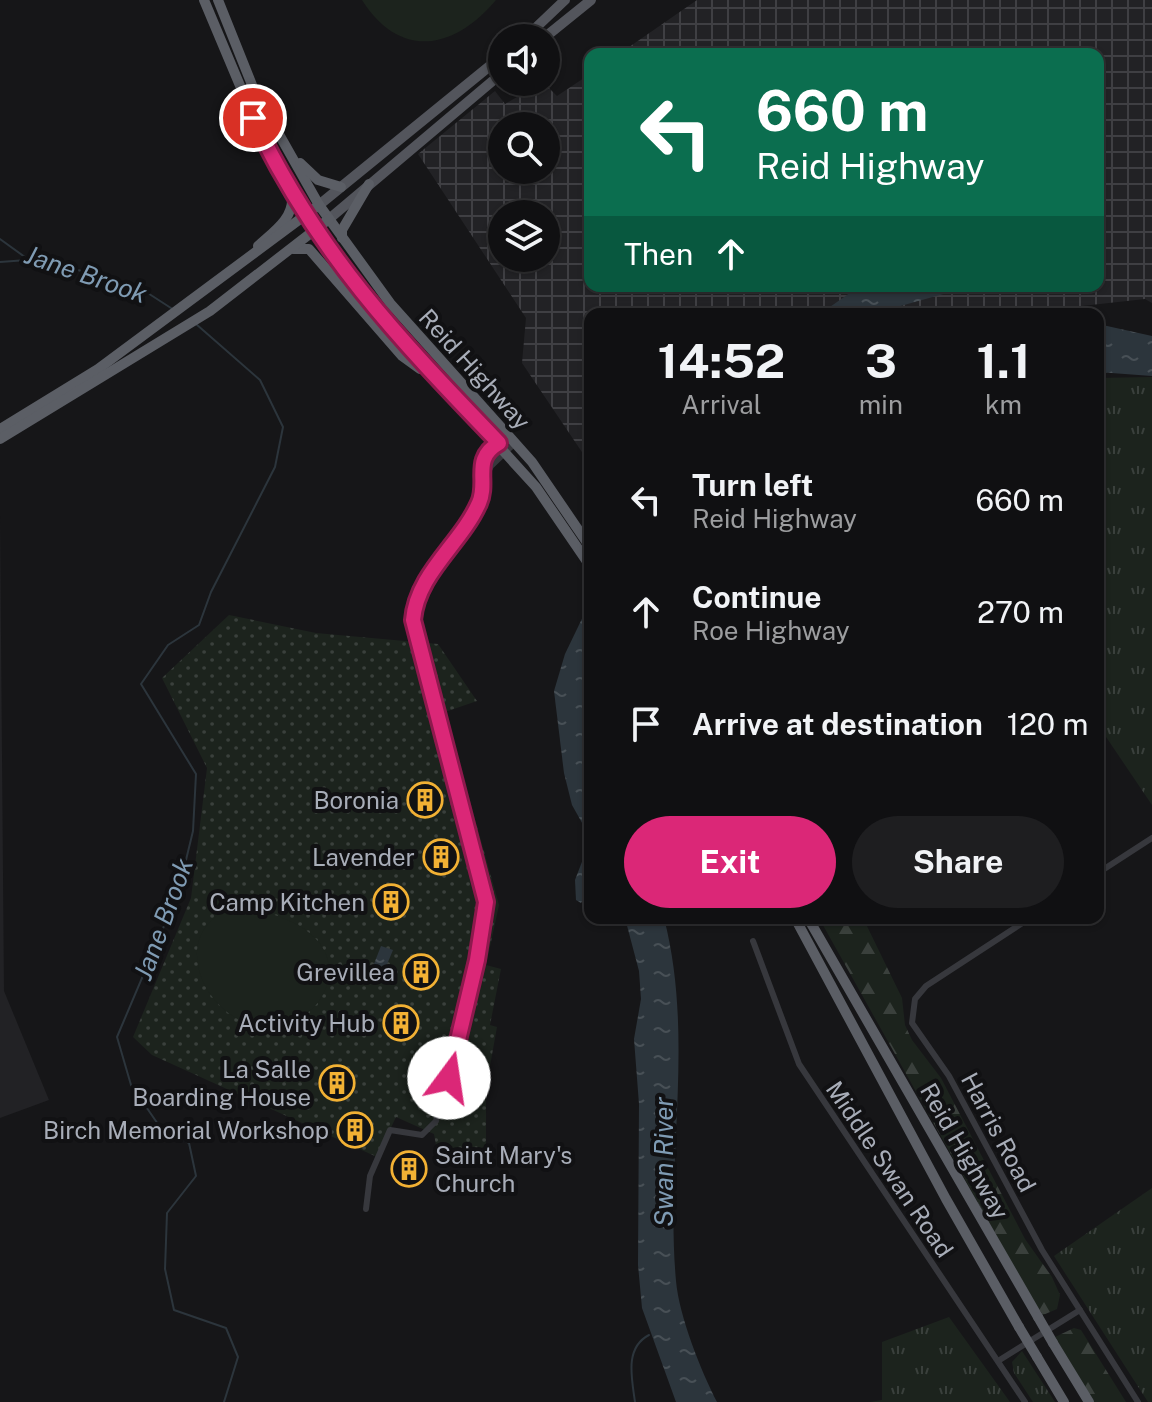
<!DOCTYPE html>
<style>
:root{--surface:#101012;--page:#1e1e20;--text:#f1f3f6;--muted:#9c9d9f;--line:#303032;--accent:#db2777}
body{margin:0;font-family:"Public Sans",sans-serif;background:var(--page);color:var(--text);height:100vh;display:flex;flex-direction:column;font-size:30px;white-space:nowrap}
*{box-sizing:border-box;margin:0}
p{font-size:26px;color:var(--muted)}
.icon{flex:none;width:44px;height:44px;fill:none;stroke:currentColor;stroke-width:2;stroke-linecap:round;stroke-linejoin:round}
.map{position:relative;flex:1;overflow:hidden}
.panel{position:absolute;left:584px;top:308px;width:520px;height:616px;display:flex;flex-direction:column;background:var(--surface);border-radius:16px;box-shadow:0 2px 6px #0004,0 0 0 2px var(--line)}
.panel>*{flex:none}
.hud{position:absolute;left:584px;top:48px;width:520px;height:244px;border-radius:16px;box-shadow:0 2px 6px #0004,0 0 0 2px var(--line);background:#0b6e4f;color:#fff;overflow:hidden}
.controls{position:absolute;left:488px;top:24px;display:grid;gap:16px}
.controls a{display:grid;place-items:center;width:72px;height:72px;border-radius:50%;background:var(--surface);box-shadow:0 2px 6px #0004,0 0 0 2px var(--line);font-size:40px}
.pin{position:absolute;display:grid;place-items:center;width:68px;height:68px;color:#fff;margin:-34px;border:4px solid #fff;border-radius:50%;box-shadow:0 2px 8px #0007}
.me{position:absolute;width:88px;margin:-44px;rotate:14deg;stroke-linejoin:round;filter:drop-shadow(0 0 6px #0008)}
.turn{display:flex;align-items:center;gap:28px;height:168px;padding:0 40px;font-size:36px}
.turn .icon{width:104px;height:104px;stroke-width:2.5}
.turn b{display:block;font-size:56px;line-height:68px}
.then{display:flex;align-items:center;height:76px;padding:0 40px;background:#0003;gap:16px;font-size:30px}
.eta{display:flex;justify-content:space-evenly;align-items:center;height:136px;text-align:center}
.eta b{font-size:48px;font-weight:700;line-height:56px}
.action{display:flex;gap:16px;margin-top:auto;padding:16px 40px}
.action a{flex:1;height:92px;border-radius:48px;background:var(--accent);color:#fff;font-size:32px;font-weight:700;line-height:92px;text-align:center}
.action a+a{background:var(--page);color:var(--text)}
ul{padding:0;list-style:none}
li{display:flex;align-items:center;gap:24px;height:112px;padding:0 40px}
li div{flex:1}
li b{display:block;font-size:30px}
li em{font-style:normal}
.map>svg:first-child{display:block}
.built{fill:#222225}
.industrial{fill:url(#industrial-grid);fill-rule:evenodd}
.grass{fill:url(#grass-tufts)}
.forest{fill:url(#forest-firs)}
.park{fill:url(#park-dots)}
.pitch{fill:#1c231d}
.water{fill:url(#water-ripples)}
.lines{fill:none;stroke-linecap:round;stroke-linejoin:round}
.stream{stroke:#2c353c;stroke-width:2}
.minor{stroke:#37383d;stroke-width:6}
.primary{stroke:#53555c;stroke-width:10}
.trunk{stroke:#5b5e65;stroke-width:10}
.trunk-bridge{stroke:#5b5e65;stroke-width:10}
.route-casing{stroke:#8e194d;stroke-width:20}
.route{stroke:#db2777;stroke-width:14}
.labels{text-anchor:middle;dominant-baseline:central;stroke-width:8;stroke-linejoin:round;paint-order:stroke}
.street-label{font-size:24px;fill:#a8adb8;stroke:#111113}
.poi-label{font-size:24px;fill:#a8adb8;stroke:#111113;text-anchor:end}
.water-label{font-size:26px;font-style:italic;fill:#7f9bb3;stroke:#111113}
</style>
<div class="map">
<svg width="1152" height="1402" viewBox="0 0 1152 1402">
<defs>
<pattern id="industrial-grid" width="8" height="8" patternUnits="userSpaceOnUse" patternTransform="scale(2)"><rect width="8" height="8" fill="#222225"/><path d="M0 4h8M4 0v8" fill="none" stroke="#3f3f43"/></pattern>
<pattern id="grass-tufts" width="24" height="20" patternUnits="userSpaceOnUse" patternTransform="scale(2)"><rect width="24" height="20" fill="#1c231d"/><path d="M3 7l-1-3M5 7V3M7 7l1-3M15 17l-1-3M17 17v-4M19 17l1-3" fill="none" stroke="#3a403c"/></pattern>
<pattern id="forest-firs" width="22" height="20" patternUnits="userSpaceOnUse" patternTransform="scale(2)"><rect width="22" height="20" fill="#1c231d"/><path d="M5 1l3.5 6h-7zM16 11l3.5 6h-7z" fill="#3a403c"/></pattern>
<pattern id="park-dots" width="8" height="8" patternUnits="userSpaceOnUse" patternTransform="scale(2)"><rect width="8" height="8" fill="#1c231d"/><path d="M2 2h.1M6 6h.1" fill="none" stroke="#3a403c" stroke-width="1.8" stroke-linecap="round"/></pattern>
<pattern id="water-ripples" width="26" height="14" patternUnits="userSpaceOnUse" patternTransform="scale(2)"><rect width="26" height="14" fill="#2c353c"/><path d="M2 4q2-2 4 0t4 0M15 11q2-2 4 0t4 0" fill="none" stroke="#485056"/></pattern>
</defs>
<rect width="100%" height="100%" fill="#161618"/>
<polygon class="built" points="0,516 4,991 49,1100 0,1118"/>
<path class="industrial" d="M697 0H1152V303L1145 299 1009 314H590V464L522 363 526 318 418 154 495 91 505 104 543 82 557 96 590 74V286H1098V54H619ZM502 126H546V170H502ZM502 214H546V258H502Z"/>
<g class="grass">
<polygon points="1152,377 1152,805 1098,725 1098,378"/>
<polygon points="1152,1188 1152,1402 1148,1402 1054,1256"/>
<polygon points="949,1317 1010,1402 870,1402 882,1400 882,1342"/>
<polygon points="1022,1351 1055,1402 1033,1402 1014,1373 1012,1362"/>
</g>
<g class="forest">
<polygon points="819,918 863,918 902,998 905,1025 912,1040 941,1078 1025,1239 1052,1277 1060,1295 1057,1309 1043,1315 1033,1301"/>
<polygon points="1074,1328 1081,1330 1126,1402 1094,1402 1055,1337"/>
</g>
<polygon class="park" points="229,615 316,633 438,644 477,701 445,712 499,905 486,965 501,969 490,1025 497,1027 486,1088 486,1156 466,1166 437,1151 434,1134 396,1117 377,1157 152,1055 133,1037 191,898 207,768 162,678"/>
<g class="pitch">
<path d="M362 0H496C454 50 400 60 362 0Z"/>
<path d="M234 907C275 910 342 932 327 985 322 999 314 1010 301 1017 227 1062 149 938 234 907Z"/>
</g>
<g class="water">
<polygon points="870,286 972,286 879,312 820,314 854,290"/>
<polygon points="1098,324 1152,336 1152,376 1098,372"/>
<polygon points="590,602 590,837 572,805 564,773 554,691 565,654"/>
<polygon points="590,841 590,889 581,903 576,900 575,880"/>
<path d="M625 918H664C695 1038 665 1160 676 1281 679 1316 701 1371 717 1402H676L642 1308 638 1265 639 1104 634 1039 641 999 639 971Z"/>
<polygon points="381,946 393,950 383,974 372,969"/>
</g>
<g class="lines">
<g class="stream">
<polyline points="0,239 29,260 64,266 140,288 174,310"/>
<polyline points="0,262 27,260"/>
<polyline points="196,324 260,380 283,427 275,467 211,592 199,625 168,645 141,684 196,774 193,831 178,893 117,1037 131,1085 160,1127 189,1143 196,1176 167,1213 165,1269 174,1310 226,1328 238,1357 224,1402"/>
<path d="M635 1402C632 1379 624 1348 649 1335"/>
</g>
<g class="minor">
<polyline points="483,483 491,466 515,443"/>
<polyline points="1098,873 1152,838"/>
<polyline points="1030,918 926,986 915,999 912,1023 949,1076 1042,1250 1138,1402"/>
<polyline points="753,941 799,1064 1025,1402"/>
<polyline points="366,1209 370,1176 390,1130 422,1135 436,1121 483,930 486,909 483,883 413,620 421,590 479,503 482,461 492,447 509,434"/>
<polyline points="998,1361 1080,1310"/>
</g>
<g class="primary">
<polyline points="525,38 565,0"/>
<polyline points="544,38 591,0"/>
<polyline points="319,205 502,56"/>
<polyline points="329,219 502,73"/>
</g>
<g class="trunk">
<polyline points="204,0 257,126 320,238 373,308 536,487 590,566"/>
<polyline points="218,0 254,90 319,205 390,303 532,462 590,547"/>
<polyline points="300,163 318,180 341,187"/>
<polyline points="342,238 342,230 369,184"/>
<path d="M258 246C273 232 294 219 292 196"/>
<polyline points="293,249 309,249 402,356 420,369"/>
<polyline points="0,429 98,369 319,205"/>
<polyline points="0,439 210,311 329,219"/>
<polyline points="795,918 946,1199 1019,1327"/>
<polyline points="808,918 1038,1317"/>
<polyline points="1053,1343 1089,1402"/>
<polyline points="1037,1357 1064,1402"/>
</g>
<g class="trunk-bridge">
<polyline points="1038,1317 1053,1343"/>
<polyline points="1019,1327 1037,1357"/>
</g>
</g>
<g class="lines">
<defs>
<path id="route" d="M253 118C316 252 398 338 499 443 471 459 489 481 479 503 461 544 417 573 413 620L486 902 477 960 449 1078"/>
</defs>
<use href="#route" class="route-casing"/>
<use href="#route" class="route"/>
</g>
<defs>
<symbol id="building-ring" viewBox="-11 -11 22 22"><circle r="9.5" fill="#111113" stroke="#f2b134" stroke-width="1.5"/><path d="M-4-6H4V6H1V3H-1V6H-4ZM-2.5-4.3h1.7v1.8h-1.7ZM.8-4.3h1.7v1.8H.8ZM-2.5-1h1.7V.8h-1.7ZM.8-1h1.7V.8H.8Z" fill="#f2b134"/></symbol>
</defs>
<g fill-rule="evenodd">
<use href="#building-ring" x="405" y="780" width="40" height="40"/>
<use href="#building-ring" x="421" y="837" width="40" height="40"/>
<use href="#building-ring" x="371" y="882" width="40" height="40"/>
<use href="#building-ring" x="401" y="952" width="40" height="40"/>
<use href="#building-ring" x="381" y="1003" width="40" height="40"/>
<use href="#building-ring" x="317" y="1063" width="40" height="40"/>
<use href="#building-ring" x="335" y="1110" width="40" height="40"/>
<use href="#building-ring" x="389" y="1149" width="40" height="40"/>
</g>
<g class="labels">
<g class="street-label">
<text transform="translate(475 369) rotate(48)">Reid Highway</text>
<text transform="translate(999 1132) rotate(62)">Harris Road</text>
<text transform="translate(965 1151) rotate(60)">Reid Highway</text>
<text transform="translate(890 1169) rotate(56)">Middle Swan Road</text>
</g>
<g class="poi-label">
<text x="399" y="800">Boronia</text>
<text x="415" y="857">Lavender</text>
<text x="365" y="902">Camp Kitchen</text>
<text x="395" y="972">Grevillea</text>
<text x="375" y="1023">Activity Hub</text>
<text x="311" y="1069">La Salle<tspan x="311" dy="28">Boarding House</tspan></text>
<text x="329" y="1130">Birch Memorial Workshop</text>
<text x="435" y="1155" text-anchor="start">Saint Mary's<tspan x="435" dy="28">Church</tspan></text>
</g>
<g class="water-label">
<text transform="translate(86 274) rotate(19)">Jane Brook</text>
<text transform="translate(163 919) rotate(-70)">Jane Brook</text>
<text transform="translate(663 1162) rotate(-90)">Swan River</text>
</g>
</g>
</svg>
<div class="controls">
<a><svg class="icon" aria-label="sound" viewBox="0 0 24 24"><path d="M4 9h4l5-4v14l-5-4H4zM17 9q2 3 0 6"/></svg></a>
<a><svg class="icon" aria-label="search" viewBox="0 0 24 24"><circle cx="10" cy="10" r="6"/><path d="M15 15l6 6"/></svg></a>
<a><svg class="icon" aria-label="layers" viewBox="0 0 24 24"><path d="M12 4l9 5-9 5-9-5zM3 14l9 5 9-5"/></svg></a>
</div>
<div class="pin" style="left:253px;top:118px;background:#d93025"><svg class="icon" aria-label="arrive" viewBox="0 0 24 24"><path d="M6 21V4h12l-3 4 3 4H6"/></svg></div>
<svg class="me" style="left:449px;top:1078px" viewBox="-20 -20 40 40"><circle r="19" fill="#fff"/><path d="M0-13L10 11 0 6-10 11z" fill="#db2777"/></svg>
<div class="hud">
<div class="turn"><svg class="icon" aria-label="left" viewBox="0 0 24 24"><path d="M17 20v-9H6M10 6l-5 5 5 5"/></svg><div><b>660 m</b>Reid Highway</div></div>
<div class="then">Then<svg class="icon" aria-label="ahead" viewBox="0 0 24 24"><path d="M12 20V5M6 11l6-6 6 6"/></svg></div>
</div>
<section class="panel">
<div class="eta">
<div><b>14:52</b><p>Arrival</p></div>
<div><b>3</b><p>min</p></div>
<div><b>1.1</b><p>km</p></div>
</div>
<ul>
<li><svg class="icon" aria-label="left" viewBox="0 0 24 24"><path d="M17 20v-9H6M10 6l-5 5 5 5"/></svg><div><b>Turn left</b><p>Reid Highway</p></div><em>660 m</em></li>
<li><svg class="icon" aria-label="ahead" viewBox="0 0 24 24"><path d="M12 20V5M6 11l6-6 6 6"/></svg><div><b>Continue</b><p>Roe Highway</p></div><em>270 m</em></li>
<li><svg class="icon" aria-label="arrive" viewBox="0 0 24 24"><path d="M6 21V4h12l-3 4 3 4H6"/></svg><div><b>Arrive at destination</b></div><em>120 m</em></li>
</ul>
<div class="action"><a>Exit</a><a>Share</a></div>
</section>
</div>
